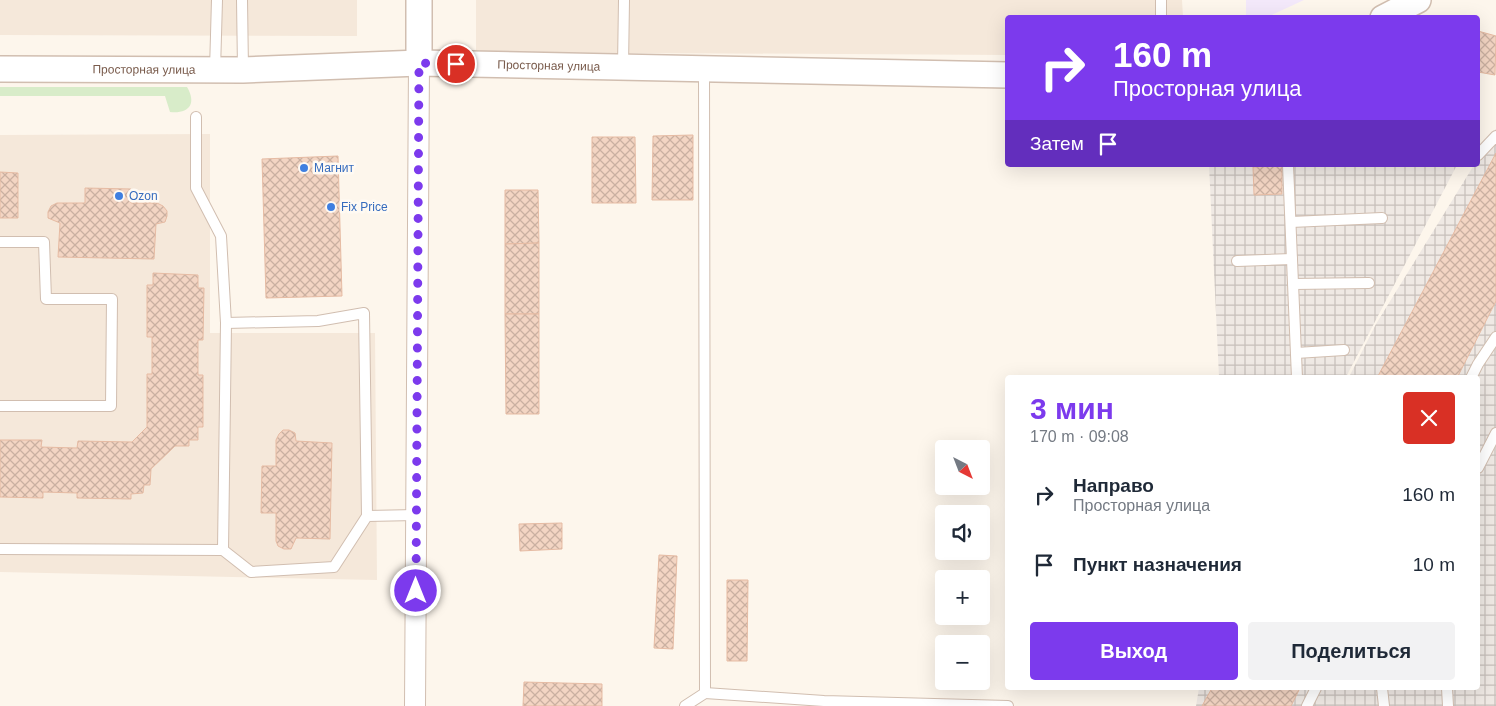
<!DOCTYPE html>
<html lang="ru">
<meta charset="utf-8">
<style>
:root{--surface:#fff;--page:#f2f2f3;--text:#1f2937;--muted:#747a83;--accent:#7c3aed}
body{margin:0;font-family:Helvetica,sans-serif;background:var(--page);color:var(--text);height:100vh;display:flex;flex-direction:column;font-size:19px;white-space:nowrap}
*{box-sizing:border-box;margin:0}
p{font-size:16px;color:var(--muted)}
.icon{flex:none;width:28px;height:28px;fill:none;stroke:currentColor;stroke-width:2;stroke-linecap:round;stroke-linejoin:round}
.map{position:relative;flex:1;overflow:hidden}
.drawer{position:absolute;left:1005px;top:375px;width:475px;height:315px;display:flex;flex-direction:column;background:var(--surface);border-radius:5px;box-shadow:0 5px 20px #0002}
.drawer>*{flex:none}
.banner{position:absolute;left:1005px;top:15px;width:475px;height:152px;border-radius:5px;box-shadow:0 5px 20px #0002;background:#7c3aed;color:#fff;overflow:hidden}
.needle{width:32px;rotate:138deg}
.fabs{position:absolute;left:935px;top:440px;display:grid;gap:10px}
.fabs a{display:grid;place-items:center;width:55px;height:55px;border-radius:5px;background:var(--surface);box-shadow:0 5px 20px #0002;font-size:25px}
.pin{position:absolute;display:grid;place-items:center;width:42px;height:42px;color:#fff;margin:-21px;border:2px solid #fff;border-radius:50%;box-shadow:0 1px 5px #0007}
.me{position:absolute;width:55px;margin:-28px;rotate:0deg;stroke-linejoin:round;filter:drop-shadow(0 0 4px #0008)}
.turn{display:flex;align-items:center;gap:18px;height:105px;padding:0 25px;font-size:22px}
.turn .icon{width:65px;height:65px;stroke-width:2.5}
.turn b{display:block;font-size:35px;line-height:42px}
.then{display:flex;align-items:center;height:48px;padding:0 25px;background:#0003;gap:10px;font-size:19px}
.round{display:grid;place-items:center;flex:none;width:52px;height:52px;border-radius:5px;background:var(--page)}
.overview{display:flex;align-items:center;justify-content:space-between;height:85px;padding:0 25px}
h1{font-size:30px;font-weight:700;line-height:38px;color:var(--accent)}
.action{display:flex;gap:10px;margin-top:auto;padding:10px 25px}
.action a{flex:1;height:58px;border-radius:5px;background:var(--accent);color:#fff;font-size:20px;font-weight:700;line-height:58px;text-align:center}
.action a+a{background:var(--page);color:var(--text)}
ul{padding:0;list-style:none}
li{display:flex;align-items:center;gap:15px;height:70px;padding:0 25px}
li div{flex:1}
li b{display:block;font-size:19px}
li em{font-style:normal}
.map>svg:first-child{display:block}
.residential{fill:#f5e8da}
.industrial{fill:url(#industrial-grid)}
.education{fill:#f3e8fa}
.green{fill:#d8ecc9}
.building{fill:url(#building-cross-hatch);stroke:#e6bba3}
.lines{fill:none;stroke-linecap:round;stroke-linejoin:round}
.service-casing{stroke:#d1beb0;stroke-width:12}
.minor-casing{stroke:#d1beb0;stroke-width:22}
.tertiary-casing{stroke:#d1beb0;stroke-width:28}
.service{stroke:#fff;stroke-width:10}
.minor{stroke:#fff;stroke-width:20}
.tertiary{stroke:#fff;stroke-width:25}
.route{stroke:#7c3aed;stroke-width:9;stroke-dasharray:0 16.2}
.shop-dot{fill:#3f7fe0;stroke:#fffaf3;stroke-width:2}
.labels{text-anchor:middle;dominant-baseline:central;stroke-width:5;stroke-linejoin:round;paint-order:stroke}
.street-label{font-size:12px;fill:#7a5c4d;stroke:#fffaf3}
.shop-label{font-size:12px;fill:#366cbe;stroke:#fffaf3;text-anchor:start}
</style>
<div class="map">
<svg width="1496" height="706" viewBox="0 0 1496 706">
<defs>
<pattern id="industrial-grid" width="8" height="8" patternUnits="userSpaceOnUse" patternTransform="scale(1.25)"><rect width="8" height="8" fill="#efe9e4"/><path d="M0 4h8M4 0v8" fill="none" stroke="#c7c0bb"/></pattern>
<pattern id="building-cross-hatch" width="8" height="8" patternUnits="userSpaceOnUse" patternTransform="scale(1.25)"><rect width="8" height="8" fill="#f3d5c3"/><path d="M0 0l8 8M0 8l8-8" fill="none" stroke="#cab0a1"/></pattern>
</defs>
<rect width="100%" height="100%" fill="#fdf6ec"/>
<g class="residential">
<polygon points="0,0 357,0 357,36 0,35"/>
<polygon points="476,0 1182,0 1183,17 1008,18 1007,55 476,52"/>
<polygon points="210,134 210,333 375,333 377,580 0,572 0,135"/>
</g>
<g class="industrial">
<polygon points="1496,129 1496,706 1196,706 1199,688 1478,688 1478,378 1349,377 1376,324 1474,165 1478,165 1478,159"/>
<polygon points="1209,165 1457,165 1346,377 1219,377"/>
</g>
<polygon class="education" points="1246,0 1304,0 1265,18 1246,17"/>
<path class="green" d="M0 87H187C197 104 189 114 170 112L165 96H0Z"/>
<g class="building">
<polygon points="1478,31 1496,36 1495,75 1478,72"/>
<polygon points="693,135 693,200 652,200 653,136"/>
<polygon points="592,137 635,137 636,203 592,203"/>
<polygon points="1496,153 1496,301 1457,378 1377,378"/>
<polygon points="338,156 342,296 266,298 262,159"/>
<polygon points="1282,166 1282,194 1254,195 1253,167"/>
<polygon points="0,172 18,173 18,218 0,218"/>
<polygon points="85,188 131,189 131,203 157,203 163,206 167,211 167,216 165,222 156,224 154,259 58,257 60,223 48,218 48,212 51,206 57,203 85,203"/>
<polygon points="505,190 538,190 539,243 505,244"/>
<polygon points="539,243 539,314 505,314 505,244"/>
<polygon points="153,273 198,275 198,288 204,288 203,340 198,340 198,375 203,375 203,427 198,427 198,440 189,440 189,446 175,446 151,469 150,485 144,485 143,493 131,494 131,499 77,498 77,493 43,492 43,498 0,497 0,440 42,440 41,447 77,448 78,441 132,442 147,427 147,374 152,374 152,337 147,337 147,285 153,285"/>
<polygon points="505,314 539,314 539,414 506,414"/>
<polygon points="283,430 289,430 295,433 296,441 332,443 330,539 296,538 291,549 284,549 278,546 276,541 276,513 261,513 262,466 276,466 276,440 279,434"/>
<polygon points="562,523 562,549 520,551 519,524"/>
<polygon points="659,555 677,556 673,649 654,648"/>
<polygon points="727,580 748,580 747,661 727,661"/>
<polygon points="524,682 602,684 602,706 523,706"/>
<polygon points="1212,688 1300,688 1291,706 1202,706"/>
</g>
<g class="lines">
<defs>
<g id="service">
<polyline points="242,0 243,69"/>
<polyline points="1161,18 1161,0"/>
<polyline points="623,66 624,0"/>
<polyline points="215,70 217,0"/>
<polyline points="1478,155 1496,136"/>
<polyline points="1288,165 1297,378"/>
<polyline points="1291,222 1382,218"/>
<polyline points="0,242 44,242 46,299 112,299 111,406 0,406"/>
<polyline points="1237,261 1292,259"/>
<polyline points="1294,284 1369,283"/>
<polyline points="226,323 318,321 364,313 367,516"/>
<polyline points="1296,353 1344,350"/>
<polyline points="1471,378 1478,364 1496,337"/>
<polyline points="1478,468 1496,433"/>
<polyline points="0,549 223,550 226,323 221,236 196,188 196,117"/>
<polyline points="223,550 251,572 334,567 367,516 416,515"/>
<polyline points="1382,688 1384,706"/>
<polyline points="1447,688 1448,706"/>
<polyline points="705,693 824,701 1008,706"/>
<polyline points="685,706 705,693 704,70"/>
<polyline points="1307,706 1316,688"/>
</g>
<polyline id="minor" points="415,706 419,63"/>
<g id="tertiary">
<polyline points="419,0 419,63"/>
<polyline points="1383,18 1418,0"/>
<path id="s1" d="M0 69 243 70 419 63 1008 75"/>
</g>
</defs>
<use href="#service" class="service-casing"/>
<use href="#minor" class="minor-casing"/>
<use href="#tertiary" class="tertiary-casing"/>
<use href="#service" class="service"/>
<use href="#minor" class="minor"/>
<use href="#tertiary" class="tertiary"/>
</g>
<g class="lines">
<polyline class="route" points="416,591 419,63 456,64"/>
</g>
<g class="shop-dot">
<circle cx="304" cy="168" r="5"/>
<circle cx="119" cy="196" r="5"/>
<circle cx="331" cy="207" r="5"/>
</g>
<g class="labels">
<g class="street-label">
<text stroke="none"><textPath href="#s1" startOffset="549">Просторная улица</textPath></text>
<text stroke="none"><textPath href="#s1" startOffset="144">Просторная улица</textPath></text>
</g>
<g class="shop-label">
<text x="314" y="168">Магнит</text>
<text x="129" y="196">Ozon</text>
<text x="341" y="207">Fix Price</text>
</g>
</g>
</svg>
<div class="fabs">
<a><svg class="needle" viewBox="-14 -14 28 28"><path d="M0-13l5 13h-10z" fill="#e53935"/><path d="M0 13l5-13h-10z" fill="#747a83"/></svg></a>
<a><svg class="icon" aria-label="sound" viewBox="0 0 24 24"><path d="M4 9h4l5-4v14l-5-4H4zM17 9q2 3 0 6"/></svg></a>
<a>+</a>
<a>−</a>
</div>
<div class="pin" style="left:456px;top:64px;background:#d93025"><svg class="icon" aria-label="arrive" viewBox="0 0 24 24"><path d="M6 21V4h12l-3 4 3 4H6"/></svg></div>
<svg class="me" style="left:416px;top:591px" viewBox="-20 -20 40 40"><circle r="17" fill="#7c3aed" stroke="#fff" stroke-width="3"/><path d="M0-11L8 9 0 5-8 9z" fill="#fff"/></svg>
<div class="banner">
<div class="turn"><svg class="icon" aria-label="right" viewBox="0 0 24 24"><path d="M7 20v-9h11M14 6l5 5-5 5"/></svg><div><b>160 m</b>Просторная улица</div></div>
<div class="then">Затем<svg class="icon" aria-label="arrive" viewBox="0 0 24 24"><path d="M6 21V4h12l-3 4 3 4H6"/></svg></div>
</div>
<section class="drawer">
<div class="overview"><div><h1>3 мин</h1><p>170 m · 09:08</p></div><a class="round" style="background:#d93025;color:#fff"><svg class="icon" aria-label="close" viewBox="0 0 24 24"><path d="M6 6l12 12M18 6L6 18"/></svg></a></div>
<ul>
<li><svg class="icon" aria-label="right" viewBox="0 0 24 24"><path d="M7 20v-9h11M14 6l5 5-5 5"/></svg><div><b>Направо</b><p>Просторная улица</p></div><em>160 m</em></li>
<li><svg class="icon" aria-label="arrive" viewBox="0 0 24 24"><path d="M6 21V4h12l-3 4 3 4H6"/></svg><div><b>Пункт назначения</b></div><em>10 m</em></li>
</ul>
<div class="action"><a>Выход</a><a>Поделиться</a></div>
</section>
</div>
